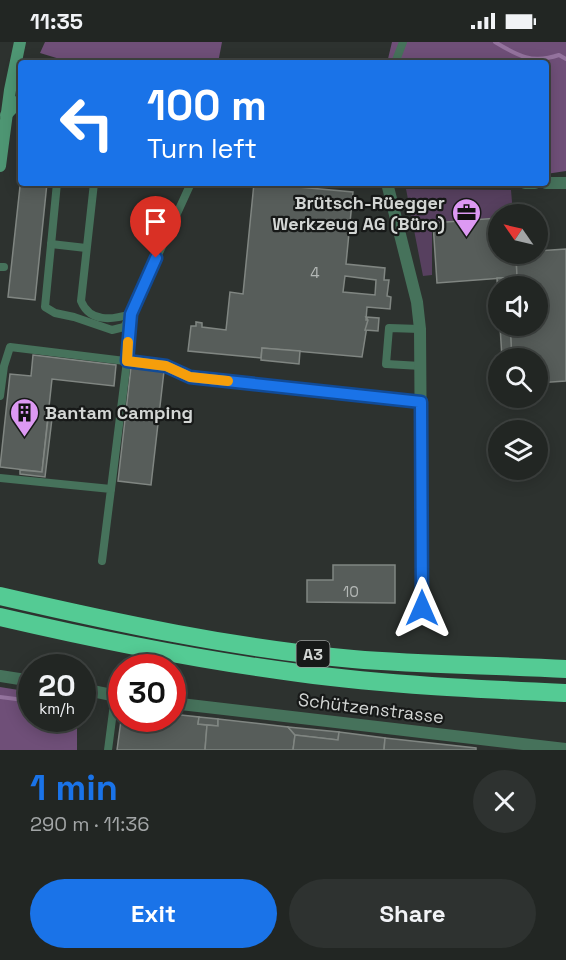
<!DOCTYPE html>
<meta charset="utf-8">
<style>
:root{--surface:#222623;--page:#2e3230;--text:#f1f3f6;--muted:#a2a5a6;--line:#3f4341;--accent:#1a73e8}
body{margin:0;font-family:"Space Grotesk",sans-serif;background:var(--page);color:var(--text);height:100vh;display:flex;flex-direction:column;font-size:22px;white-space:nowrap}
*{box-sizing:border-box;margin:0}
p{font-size:20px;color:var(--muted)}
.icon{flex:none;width:33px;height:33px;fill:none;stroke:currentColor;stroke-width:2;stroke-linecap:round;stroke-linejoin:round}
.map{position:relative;height:708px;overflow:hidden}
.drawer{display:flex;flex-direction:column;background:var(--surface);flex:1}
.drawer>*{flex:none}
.hud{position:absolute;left:18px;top:18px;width:531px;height:126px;border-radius:6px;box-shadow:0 3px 15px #0003,0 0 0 2px var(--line);background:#1a73e8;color:#fff;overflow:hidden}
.needle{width:39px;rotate:304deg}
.fabs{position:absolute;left:488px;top:162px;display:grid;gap:12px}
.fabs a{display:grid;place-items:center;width:60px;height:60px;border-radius:50%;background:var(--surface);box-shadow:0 3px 15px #0003,0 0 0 2px var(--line);font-size:30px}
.speed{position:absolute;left:18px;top:612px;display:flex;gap:12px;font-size:30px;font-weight:700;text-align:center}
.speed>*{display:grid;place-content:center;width:78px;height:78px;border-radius:50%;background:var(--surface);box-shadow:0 3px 15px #0003,0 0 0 2px var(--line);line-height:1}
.speed small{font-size:15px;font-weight:400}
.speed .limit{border:9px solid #d22;background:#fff;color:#111}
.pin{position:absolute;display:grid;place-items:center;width:51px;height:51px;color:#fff;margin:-62px -26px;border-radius:50% 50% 50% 0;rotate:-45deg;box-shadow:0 0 6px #0007}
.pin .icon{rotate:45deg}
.me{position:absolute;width:66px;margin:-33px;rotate:0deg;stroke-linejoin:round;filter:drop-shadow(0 0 4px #0008)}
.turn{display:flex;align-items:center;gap:21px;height:126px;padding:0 30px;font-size:27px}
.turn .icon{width:78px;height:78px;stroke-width:2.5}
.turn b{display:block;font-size:42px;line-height:51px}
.round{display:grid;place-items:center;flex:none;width:63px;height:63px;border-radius:32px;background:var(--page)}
.head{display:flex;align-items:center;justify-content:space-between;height:102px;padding:0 30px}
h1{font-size:36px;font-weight:700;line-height:45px;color:var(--accent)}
.cta{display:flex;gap:12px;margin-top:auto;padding:12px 30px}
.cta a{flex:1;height:69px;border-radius:36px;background:var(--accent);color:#fff;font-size:24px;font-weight:700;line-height:69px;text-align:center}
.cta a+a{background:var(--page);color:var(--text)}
.status{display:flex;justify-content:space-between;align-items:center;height:42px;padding:0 30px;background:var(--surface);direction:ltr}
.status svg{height:16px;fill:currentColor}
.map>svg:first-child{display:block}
.green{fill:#57405f}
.forest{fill:#6f4f78}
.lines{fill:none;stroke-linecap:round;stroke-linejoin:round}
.stream{stroke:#94739e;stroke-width:4}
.building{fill:#575d5a;stroke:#808682;stroke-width:1.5;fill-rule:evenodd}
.service{stroke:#46725b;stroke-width:8}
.minor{stroke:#46725b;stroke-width:12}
.secondary{stroke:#4e9673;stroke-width:12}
.motorway{stroke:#54cb94;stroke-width:18}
.route-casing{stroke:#114b97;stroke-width:15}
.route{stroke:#1a73e8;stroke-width:10}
.slow{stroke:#f59e0b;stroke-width:10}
.labels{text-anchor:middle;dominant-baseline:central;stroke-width:4.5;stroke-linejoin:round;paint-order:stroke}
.number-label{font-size:15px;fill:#b4b8b6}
.shield{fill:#171918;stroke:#9b9d9c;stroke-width:1.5}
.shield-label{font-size:16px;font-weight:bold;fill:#d3d6d4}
.poi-label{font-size:18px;font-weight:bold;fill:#d3d6d4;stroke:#171918;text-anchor:end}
.street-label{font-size:18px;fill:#d3d6d4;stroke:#171918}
</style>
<div class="status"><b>11:35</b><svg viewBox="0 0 49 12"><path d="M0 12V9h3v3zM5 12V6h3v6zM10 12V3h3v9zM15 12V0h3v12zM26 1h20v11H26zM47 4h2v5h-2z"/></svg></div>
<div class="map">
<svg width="566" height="708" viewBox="0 0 566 708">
<rect width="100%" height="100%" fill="#2d322f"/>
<polygon class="green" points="406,147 511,148 513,172 498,172 498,176 432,180 432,233 423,234"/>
<g class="forest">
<polygon points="45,0 222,0 218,21 73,21 40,11"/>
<polygon points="392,0 566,0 566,129 546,132 546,21 387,21"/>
<polygon points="0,645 31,650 32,676 77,677 77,708 0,708"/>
</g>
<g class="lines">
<g class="stream">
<path d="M495 0C518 14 532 22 559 13L566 17"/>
<polyline points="0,655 32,659"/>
</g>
</g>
<g class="building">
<polygon points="21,135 21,141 47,141 35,258 8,255"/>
<path d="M254 141 353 150 346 222 385 226 384 238H389L387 254 391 255 390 267 367 265 366 278H368L362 315 262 306 261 316 188 309 191 284H196V280L202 281V285L226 288 230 250 243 252ZM345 234 376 238 375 253 343 250Z"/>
<polygon points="498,176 498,212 516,212 517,235 437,241 433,181"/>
<polygon points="566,207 566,339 537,341 537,316 512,316 510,284 537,284 537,244 507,244 507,236 517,235 516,212 537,212 537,209"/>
<polygon points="497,236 507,236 507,244 498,244 498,256"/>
<polygon points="366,275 379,276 378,289 365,288 368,278"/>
<polygon points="500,284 510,284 512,316 502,316"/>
<polygon points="262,306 300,309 299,322 261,318"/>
<polygon points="33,313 116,323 114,344 52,337 42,430 0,425 10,332 31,334"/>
<polygon points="131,325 164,329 151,443 118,439"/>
<polygon points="49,368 53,368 45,435 20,432 20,428 42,430"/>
<polygon points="333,523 395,523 395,561 307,560 307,538 333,538"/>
<polygon points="122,671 122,676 172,676 172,672 199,675 198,682 207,683 205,708 117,708"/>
<polygon points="199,675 218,677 218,684 198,682"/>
<polygon points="218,677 288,685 295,693 293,708 205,708 207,683 218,684"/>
<polygon points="288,685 339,690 338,698 295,693"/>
<polygon points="339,690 385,696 384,708 293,708 295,693 338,698"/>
<polygon points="385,696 476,706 476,708 384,708"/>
</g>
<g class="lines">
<g class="service">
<polyline points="395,21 403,0"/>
<polyline points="57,141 45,265 55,271 74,275 112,288 124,285 129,276"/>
<path d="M94 141 81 259C90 281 112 278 131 272"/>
<polyline points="51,202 86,206"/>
<polyline points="0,225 4,225"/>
<polyline points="420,287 389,286 386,322 421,324"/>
<polyline points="0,354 4,324 10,305 166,324 190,335 421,360"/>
<polyline points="0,436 111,447 102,519"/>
<polyline points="111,447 127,319 131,272 191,141"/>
<polyline points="108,708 115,654"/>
</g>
<g class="minor">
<polyline points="387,141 417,260 420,287 422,566"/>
<polyline points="525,141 535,141"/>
<polyline points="546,141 566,141"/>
<polyline points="0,634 32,639"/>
<polyline points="82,647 122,655"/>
<polyline points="172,661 566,707"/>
</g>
<g class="secondary">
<polyline points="6,73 21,57"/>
<polyline points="0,124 10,48 20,0"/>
</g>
<g class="motorway">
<path d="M0 554C117 581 233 606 353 617 424 623 495 623 566 627"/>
<path d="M0 575C99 598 198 618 299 631 387 643 477 647 566 651"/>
</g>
</g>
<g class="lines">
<defs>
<polyline id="route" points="156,216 131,272 127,319 166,324 190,335 421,360 422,566"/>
</defs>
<use href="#route" class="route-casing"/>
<use href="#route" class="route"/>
<polyline class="slow" points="128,300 127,319 166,324 190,335 228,339"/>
</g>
<defs>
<symbol id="office-pin" viewBox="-11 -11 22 30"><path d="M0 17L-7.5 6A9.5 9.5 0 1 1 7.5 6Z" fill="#dd99f3" stroke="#171918"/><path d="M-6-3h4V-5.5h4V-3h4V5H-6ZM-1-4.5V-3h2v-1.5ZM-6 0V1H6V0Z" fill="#111"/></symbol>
<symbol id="building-pin" viewBox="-11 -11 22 30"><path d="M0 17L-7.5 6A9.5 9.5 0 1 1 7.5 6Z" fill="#dd99f3" stroke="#171918"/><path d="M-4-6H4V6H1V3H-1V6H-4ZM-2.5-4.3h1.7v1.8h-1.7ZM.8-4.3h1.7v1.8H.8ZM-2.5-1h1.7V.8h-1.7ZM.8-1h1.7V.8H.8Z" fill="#111"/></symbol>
</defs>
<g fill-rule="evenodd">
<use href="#office-pin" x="450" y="154" width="33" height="45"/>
<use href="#building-pin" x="8" y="354" width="33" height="45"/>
</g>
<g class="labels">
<g class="number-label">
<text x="315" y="230">4</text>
<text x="351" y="549">10</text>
</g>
<rect class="shield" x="296.5" y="599" width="33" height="26" rx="4.5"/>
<g class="shield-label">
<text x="313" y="612">A3</text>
</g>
<g class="poi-label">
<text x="445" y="160">Brütsch-Rüegger<tspan x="445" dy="21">Werkzeug AG (Büro)</tspan></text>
<text x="45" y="370" text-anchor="start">Bantam Camping</text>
</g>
<g class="street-label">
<text transform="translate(371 666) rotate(7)">Schützenstrasse</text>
</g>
</g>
</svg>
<div class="fabs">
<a><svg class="needle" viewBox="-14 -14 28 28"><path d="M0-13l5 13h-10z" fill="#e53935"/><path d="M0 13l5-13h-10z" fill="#a2a5a6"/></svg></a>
<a><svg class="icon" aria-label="sound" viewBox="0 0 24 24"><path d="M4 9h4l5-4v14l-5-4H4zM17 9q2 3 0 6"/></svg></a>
<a><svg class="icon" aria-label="search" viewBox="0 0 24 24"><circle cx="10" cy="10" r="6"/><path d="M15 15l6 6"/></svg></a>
<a><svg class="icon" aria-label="layers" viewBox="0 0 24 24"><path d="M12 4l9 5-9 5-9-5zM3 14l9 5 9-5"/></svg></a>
</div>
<div class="speed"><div>20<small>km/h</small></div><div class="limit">30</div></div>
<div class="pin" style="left:156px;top:216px;background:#d93025"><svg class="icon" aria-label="arrive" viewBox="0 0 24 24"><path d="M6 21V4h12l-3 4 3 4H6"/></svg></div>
<svg class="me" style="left:422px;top:566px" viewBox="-20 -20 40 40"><path d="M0-17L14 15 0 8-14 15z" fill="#1a73e8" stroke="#fff" stroke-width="4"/></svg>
<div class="hud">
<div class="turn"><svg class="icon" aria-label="left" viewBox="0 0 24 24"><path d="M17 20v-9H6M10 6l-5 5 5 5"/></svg><div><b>100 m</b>Turn left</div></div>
</div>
</div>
<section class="drawer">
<div class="head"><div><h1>1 min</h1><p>290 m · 11:36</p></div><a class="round"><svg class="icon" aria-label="close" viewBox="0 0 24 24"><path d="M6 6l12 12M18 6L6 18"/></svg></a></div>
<div class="cta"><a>Exit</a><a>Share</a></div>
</section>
